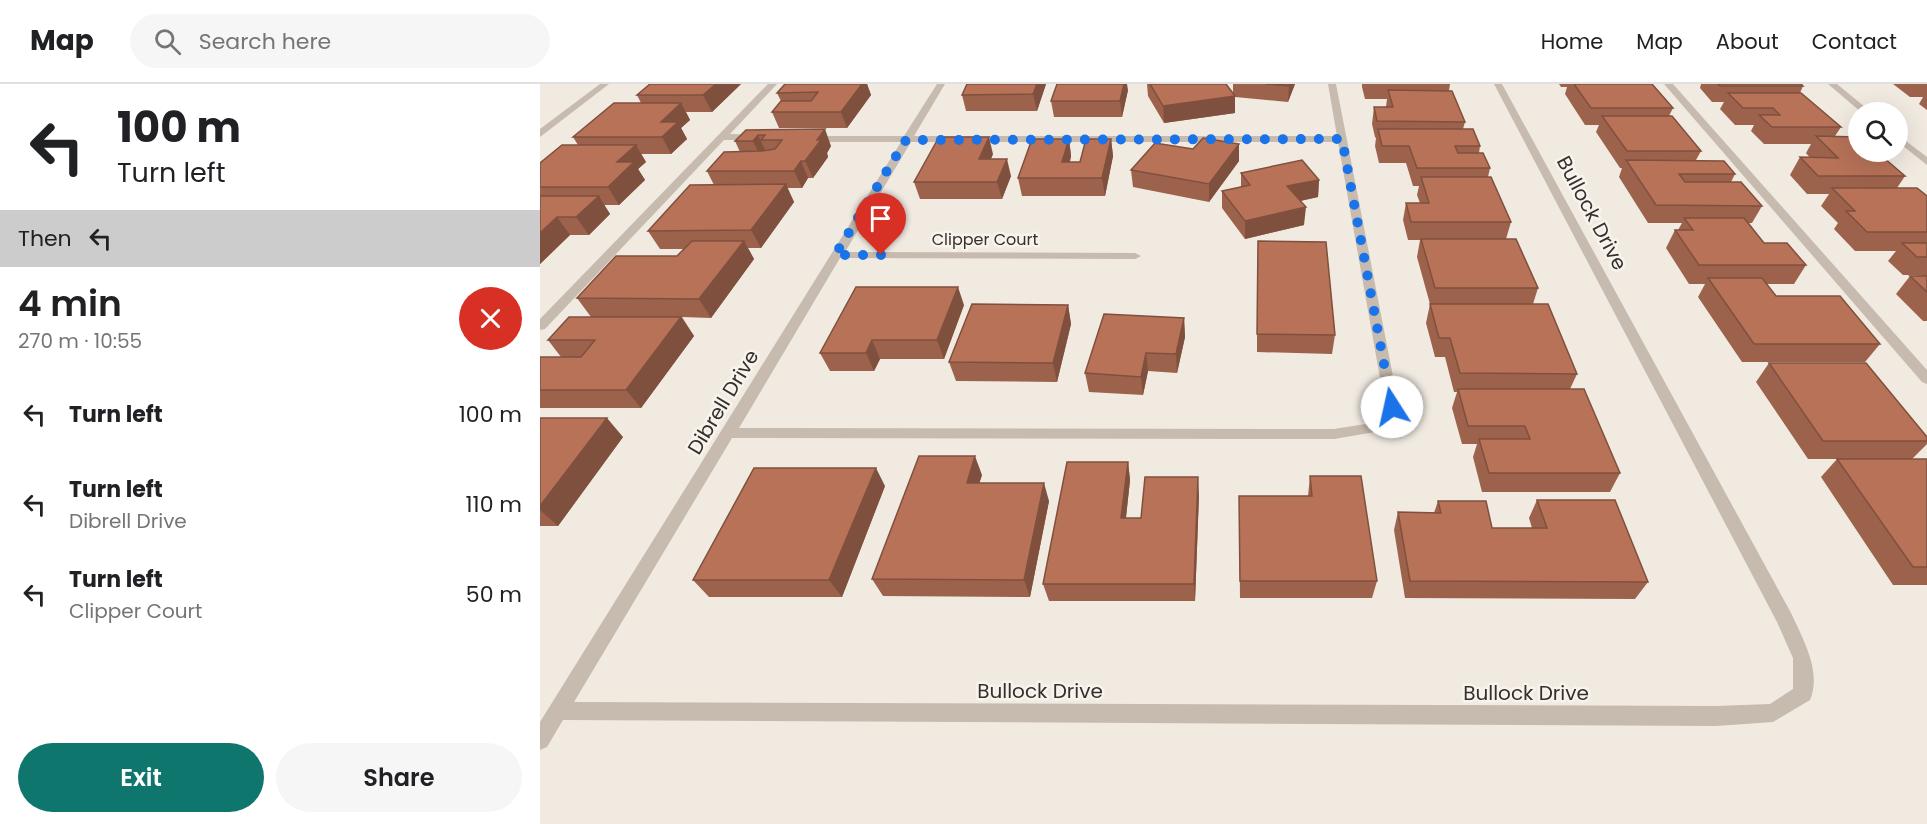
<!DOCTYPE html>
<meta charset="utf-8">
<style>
:root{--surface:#fff;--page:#f6f6f6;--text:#202124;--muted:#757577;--line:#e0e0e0;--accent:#0f766e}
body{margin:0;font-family:Poppins,sans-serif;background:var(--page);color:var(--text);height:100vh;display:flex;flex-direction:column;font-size:22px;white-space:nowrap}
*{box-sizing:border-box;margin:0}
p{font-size:20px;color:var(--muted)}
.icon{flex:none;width:33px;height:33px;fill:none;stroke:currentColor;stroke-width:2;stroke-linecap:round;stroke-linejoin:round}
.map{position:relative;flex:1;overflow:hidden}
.details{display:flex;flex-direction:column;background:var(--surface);width:540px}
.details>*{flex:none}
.top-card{background:#fff;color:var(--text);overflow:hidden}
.tools{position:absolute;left:1308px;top:18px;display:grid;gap:12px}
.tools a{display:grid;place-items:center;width:60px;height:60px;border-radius:50%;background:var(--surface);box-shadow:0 6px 24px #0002;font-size:30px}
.pin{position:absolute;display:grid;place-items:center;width:51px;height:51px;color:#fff;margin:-62px -26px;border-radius:50% 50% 50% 0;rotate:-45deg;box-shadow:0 0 6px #0007}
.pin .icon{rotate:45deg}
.me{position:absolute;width:66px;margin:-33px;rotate:350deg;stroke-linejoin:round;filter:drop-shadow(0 0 4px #0008)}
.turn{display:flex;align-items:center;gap:21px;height:126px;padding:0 18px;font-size:27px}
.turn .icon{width:78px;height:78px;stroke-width:2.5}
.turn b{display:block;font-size:42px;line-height:51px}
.then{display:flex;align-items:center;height:57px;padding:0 18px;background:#0003;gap:12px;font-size:22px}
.round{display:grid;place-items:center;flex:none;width:63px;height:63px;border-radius:32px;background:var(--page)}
.headline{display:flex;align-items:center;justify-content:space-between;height:102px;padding:0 18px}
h1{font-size:36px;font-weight:600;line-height:45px}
.cta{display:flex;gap:12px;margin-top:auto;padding:12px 18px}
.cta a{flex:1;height:69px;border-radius:36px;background:var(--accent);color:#fff;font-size:24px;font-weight:600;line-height:69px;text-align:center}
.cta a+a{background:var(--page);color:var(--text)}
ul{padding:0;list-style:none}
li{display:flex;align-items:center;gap:18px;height:90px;padding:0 18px}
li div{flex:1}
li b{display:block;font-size:22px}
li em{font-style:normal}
header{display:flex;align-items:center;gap:36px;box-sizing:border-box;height:84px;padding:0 30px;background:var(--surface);border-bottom:2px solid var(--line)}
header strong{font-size:28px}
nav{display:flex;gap:33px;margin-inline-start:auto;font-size:21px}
.search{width:420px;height:54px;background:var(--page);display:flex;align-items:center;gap:15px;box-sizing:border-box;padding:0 21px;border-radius:33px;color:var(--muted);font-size:22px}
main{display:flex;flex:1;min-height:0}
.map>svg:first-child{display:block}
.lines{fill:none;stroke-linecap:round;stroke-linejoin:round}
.minor{fill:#c7baae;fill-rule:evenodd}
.wall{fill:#9d624c}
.shaded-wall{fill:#80503e}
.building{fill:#b77258;stroke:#80503e;stroke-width:1.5}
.route{stroke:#1a73e8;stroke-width:10;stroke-dasharray:0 18}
.labels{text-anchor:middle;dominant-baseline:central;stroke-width:5;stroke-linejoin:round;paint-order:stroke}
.far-street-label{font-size:16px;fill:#372f2b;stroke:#f8f4ed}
.street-label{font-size:20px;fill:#372f2b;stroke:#f8f4ed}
</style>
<header>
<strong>Map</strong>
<div class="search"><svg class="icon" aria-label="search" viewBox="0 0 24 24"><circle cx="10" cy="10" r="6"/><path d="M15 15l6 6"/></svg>Search here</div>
<nav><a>Home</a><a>Map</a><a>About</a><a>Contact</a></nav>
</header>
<main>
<section class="details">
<div class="top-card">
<div class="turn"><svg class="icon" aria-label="left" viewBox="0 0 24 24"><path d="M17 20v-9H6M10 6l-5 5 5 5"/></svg><div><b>100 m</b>Turn left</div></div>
<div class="then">Then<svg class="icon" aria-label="left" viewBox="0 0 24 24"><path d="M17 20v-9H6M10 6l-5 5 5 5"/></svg></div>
</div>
<div class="headline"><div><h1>4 min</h1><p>270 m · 10:55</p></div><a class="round" style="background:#d93025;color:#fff"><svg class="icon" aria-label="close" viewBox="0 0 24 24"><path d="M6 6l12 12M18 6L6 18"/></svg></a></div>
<ul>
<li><svg class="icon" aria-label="left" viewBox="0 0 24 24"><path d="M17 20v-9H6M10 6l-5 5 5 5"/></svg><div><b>Turn left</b></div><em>100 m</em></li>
<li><svg class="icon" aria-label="left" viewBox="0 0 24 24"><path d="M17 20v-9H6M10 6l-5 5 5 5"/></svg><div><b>Turn left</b><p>Dibrell Drive</p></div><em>110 m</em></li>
<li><svg class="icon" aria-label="left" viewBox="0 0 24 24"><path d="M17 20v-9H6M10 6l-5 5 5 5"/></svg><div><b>Turn left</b><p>Clipper Court</p></div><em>50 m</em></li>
</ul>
<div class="cta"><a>Exit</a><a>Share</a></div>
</section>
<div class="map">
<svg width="1387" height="740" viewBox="0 0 1387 740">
<rect width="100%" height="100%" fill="#f0eae1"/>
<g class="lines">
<g class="minor">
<polygon points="60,0 69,0 0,53 0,45"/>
<polygon points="228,0 237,0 190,50 217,51 220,52 220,56 184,56 5,245 0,246 0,235"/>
<path d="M397 0H405L374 52H797L788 0H796L859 323 841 347 794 355 192 354 34 618 1176 622 1230 620 1253 605V574L1237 538 954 0H962L1251 529C1263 555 1282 588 1270 616L1233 638 1176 642 23 636 7 663 0 666V638L361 58H268L263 55 268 52H364ZM371 58H798L845 322 832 339 794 345 199 344 300 174 595 175 601 172 595 169 305 168Z"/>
<polygon points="1124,0 1133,0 1387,286 1387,300 1382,298"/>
<polygon points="1288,0 1297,0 1331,28 1321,28"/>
<polygon points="1358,51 1387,73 1387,81 1358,58"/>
</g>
</g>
<g class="wall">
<polygon points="110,0 201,0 172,28 146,28 150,36 141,44 147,55 131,70 101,70 106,78 98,85 105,96 79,121 64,121 70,130 49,151 30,151 0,180 0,79 38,61 33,53 101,19 97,11"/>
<polygon points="245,0 327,0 331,11 307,44 239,44 232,28 241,17 237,9"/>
<polygon points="427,0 506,0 497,27 426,27 422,11"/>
<polygon points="607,0 686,0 693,10 693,0 755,0 748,18 695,13 695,29 624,39 608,12"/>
<polygon points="822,0 910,0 909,7 925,38 923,45 940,62 939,69 950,84 948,93 971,138 966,155 998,204 993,220 1037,290 1030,305 1080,389 1070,408 942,408 933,373 937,360 922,360 912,324 917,308 914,308 905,273 895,273 886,239 890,220 877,173 880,156 868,156 863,136 866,119 880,119 877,111 879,102 873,102 866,79 839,79 835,62 836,54 835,53 832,40 834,23 846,23 847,15 825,15 822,3"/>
<polygon points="1019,0 1112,0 1133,24 1129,32 1161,67 1156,76 1195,90 1191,98 1222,122 1212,139 1209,139 1224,159 1266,181 1254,200 1226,200 1236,212 1340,260 1325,278 1202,278 1158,213 1165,200 1149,200 1126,164 1135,146 1138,146 1142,139 1108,139 1079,93 1082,84 1080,84 1056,48 1059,41 1045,41 1025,10 1027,3 1021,3"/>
<polygon points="1161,0 1261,0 1263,2 1260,9 1301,43 1295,52 1365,92 1357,104 1387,112 1387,237 1383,237 1356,210 1370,192 1385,191 1363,191 1348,177 1356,167 1315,167 1294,145 1298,139 1281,122 1289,110 1267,110 1250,91 1260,73 1270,74 1266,69 1271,60 1224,60 1211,47 1214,41 1195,41 1180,25 1184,18 1172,18 1160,4"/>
<polygon points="1353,0 1387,0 1387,26 1379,20 1383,13 1370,13"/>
<polygon points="588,6 582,33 514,33 511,17"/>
<polygon points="206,46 291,62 287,69 288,73 273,94 268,94 262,104 247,104 254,118 221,164 208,164 214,175 171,234 142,233 154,252 101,324 0,324 0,273 21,273 8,256 111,233 51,233 37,214 137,172 144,165 120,165 108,147 174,101 167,87 200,68 195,57"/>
<polygon points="529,55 531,72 530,78 540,78 571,55 573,72 565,112 482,112 478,94"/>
<polygon points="453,70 451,75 471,92 462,115 380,115 374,98"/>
<polygon points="699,77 669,118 593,103 591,86"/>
<polygon points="701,89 779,96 778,113 760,117 764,141 705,155 682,124 682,107 701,103"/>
<polygon points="717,175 795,251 792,270 717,268"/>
<polygon points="424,221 404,275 340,275 334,287 290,287 280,269"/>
<polygon points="528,221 531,240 517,298 416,297 409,278"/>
<polygon points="644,234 645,253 637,289 608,287 603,311 549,308 545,289"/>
<polygon points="1229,279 1387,353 1387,360 1372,375 1387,375 1387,501 1353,501 1281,393 1297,375 1268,375 1216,298"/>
<polygon points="0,334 83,353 18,442 0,442"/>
<polygon points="588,378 590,396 586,434 601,434 659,411 655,517 509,517 503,500"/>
<polygon points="442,391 439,399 509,417 490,513 343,512 332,495"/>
<polygon points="770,392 837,497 832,514 700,514 699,412 768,412"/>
<polygon points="345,402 302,513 169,513 153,496"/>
<polygon points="997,416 1108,498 1095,515 865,514 854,446 858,428 894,429 898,417 952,444 992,444 989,434"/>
</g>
<g class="shaded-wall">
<polygon points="176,0 201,0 172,28 163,11"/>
<polygon points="319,0 327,0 331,11 307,44 301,28"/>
<polygon points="497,0 506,0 497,27 493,10"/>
<polygon points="584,0 587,0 588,6 582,33 580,17"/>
<polygon points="749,0 755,0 748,18 749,2"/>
<polygon points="695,12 695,29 624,39 623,22"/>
<polygon points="141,19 150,36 141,44 147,55 131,70 122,53 121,38"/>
<polygon points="285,45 291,62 287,69 288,73 273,94 265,77 277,56"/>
<polygon points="218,51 226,68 221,74 213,57"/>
<polygon points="449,53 453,70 443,92 439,75"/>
<polygon points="529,55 531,72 525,95 522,78"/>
<polygon points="571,55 573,72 565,112 562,94"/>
<polygon points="699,60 699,77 669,118 669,100"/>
<polygon points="96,61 106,78 98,85 105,96 79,121 68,103 77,78"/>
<polygon points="467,75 471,92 462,115 457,98"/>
<polygon points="261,77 268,94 262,104 254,87"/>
<polygon points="779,96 778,113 746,120 747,102"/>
<polygon points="246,100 254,118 221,164 211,146"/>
<polygon points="59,112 70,130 49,151 36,133"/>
<polygon points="766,123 764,141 705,155 705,137"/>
<polygon points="17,133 30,151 0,180 0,149"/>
<polygon points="204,157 214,175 171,234 159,215"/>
<polygon points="418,203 424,221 404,275 397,256"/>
<polygon points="528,221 531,240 517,298 513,279"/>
<polygon points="141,233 154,252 101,324 86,306"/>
<polygon points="644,234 645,253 637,289 636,270"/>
<polygon points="332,256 340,275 334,287 326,269"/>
<polygon points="606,269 608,287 603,311 601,293"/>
<polygon points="67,334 83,353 18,442 0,426 0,422"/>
<polygon points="435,372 442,391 434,417 427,399"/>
<polygon points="588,378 590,396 584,451 581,434"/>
<polygon points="336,384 345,402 302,513 289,496"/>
<polygon points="658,393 659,411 655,517 654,500"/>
<polygon points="504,399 509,417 490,513 484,496"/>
</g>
<g class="building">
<polygon points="110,0 176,0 163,11 97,11"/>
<polygon points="245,0 322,0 301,28 232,28 241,17 271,17 278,8 237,9"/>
<polygon points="427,0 497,0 493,10 422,11"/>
<polygon points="517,0 584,0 580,17 511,17"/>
<polygon points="610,0 686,0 695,12 623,22"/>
<polygon points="726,0 749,0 749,2"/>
<polygon points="1034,0 1112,0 1133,24 1051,24"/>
<polygon points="1178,0 1261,0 1263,2 1180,2"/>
<polygon points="848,6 912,7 925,38 837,37 834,23 853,23"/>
<polygon points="1188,9 1261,9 1301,43 1232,43 1219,31 1240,31 1233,24 1203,24"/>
<polygon points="74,19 141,19 121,38 138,38 122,53 33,53"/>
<polygon points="1062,32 1132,32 1161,67 1087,67"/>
<polygon points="285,45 277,56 281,56 265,77 261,77 254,87 167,87 184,68 222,67 235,65 242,56 221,56 225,51 218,51 213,57 195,57 206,46"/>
<polygon points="838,45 933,45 940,62 915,62 918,69 943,69 950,84 877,84 869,62 842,62"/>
<polygon points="1276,52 1318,53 1318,68 1337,68 1365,92 1278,92 1260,73 1298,74"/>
<polygon points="399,53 449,53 439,75 467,75 457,98 374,98"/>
<polygon points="663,54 699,60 669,100 591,86 615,59 653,65"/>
<polygon points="492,55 529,55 522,78 540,78 546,55 571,55 562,94 478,94"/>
<polygon points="22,61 96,61 77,78 94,78 68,103 0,103 0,79"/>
<polygon points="762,76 779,96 747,102 766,123 705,137 682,107 710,101 701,89"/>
<polygon points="1086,76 1184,77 1195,90 1139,90 1145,98 1201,98 1222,122 1116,121"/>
<polygon points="881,93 951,93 971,138 871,138 866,119 889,119"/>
<polygon points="246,100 211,146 108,147 150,101"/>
<polygon points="1292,104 1377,104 1387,112 1387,148 1327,148 1306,127 1315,127"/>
<polygon points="0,112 59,112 36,133 17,133 0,149"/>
<polygon points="1144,134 1204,134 1224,159 1247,159 1266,181 1159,181 1135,146 1153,146"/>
<polygon points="881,155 976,155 998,204 895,204"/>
<polygon points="152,157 204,157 159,215 37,214 76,172 137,172"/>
<polygon points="718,157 786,158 795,251 717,250"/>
<polygon points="1362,159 1387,159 1387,173 1377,173"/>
<polygon points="1370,192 1387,192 1387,208"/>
<polygon points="1168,194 1222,194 1236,212 1300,212 1340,260 1214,260"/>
<polygon points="316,203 418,203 397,256 332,256 326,269 280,269"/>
<polygon points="432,220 528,221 513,279 409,278"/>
<polygon points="890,220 1008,220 1037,290 920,289 910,254 899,254"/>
<polygon points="564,230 644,234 636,270 606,269 601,293 545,289"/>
<polygon points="29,233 141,233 86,306 0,306 0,273 41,273 55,256 8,256"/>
<polygon points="1229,279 1326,279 1387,353 1387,357 1283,357"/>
<polygon points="918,305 1044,305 1080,389 949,389 939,355 990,355 985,342 928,342"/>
<polygon points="0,334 67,334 0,422"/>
<polygon points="379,372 435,372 427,399 504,399 484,496 332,495"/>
<polygon points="1297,375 1387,375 1387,483 1373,483"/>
<polygon points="527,378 588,378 581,434 601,434 605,393 658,393 654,500 503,500"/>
<polygon points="214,384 336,384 289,496 153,496"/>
<polygon points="770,392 821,392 837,497 700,497 699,412 772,412"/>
<polygon points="997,416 1075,416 1108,498 870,497 858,428 901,429 898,417 946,417 952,444 1007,444"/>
</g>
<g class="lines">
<polyline class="route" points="341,171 295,171 366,56 802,55 852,323"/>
</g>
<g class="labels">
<g class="far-street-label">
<text x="445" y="155">Clipper Court</text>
</g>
<g class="street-label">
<text transform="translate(1052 129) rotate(62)">Bullock Drive</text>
<text transform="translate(183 318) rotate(-59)">Dibrell Drive</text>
<text x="500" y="607">Bullock Drive</text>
<text x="986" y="609">Bullock Drive</text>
</g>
</g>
</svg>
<div class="tools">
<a><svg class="icon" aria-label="search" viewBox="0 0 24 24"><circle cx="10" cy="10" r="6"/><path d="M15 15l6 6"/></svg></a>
</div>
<div class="pin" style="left:341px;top:171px;background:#d93025"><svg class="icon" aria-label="arrive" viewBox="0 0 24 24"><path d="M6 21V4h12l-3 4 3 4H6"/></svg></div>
<svg class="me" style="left:852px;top:323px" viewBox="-20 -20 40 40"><circle r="19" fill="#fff"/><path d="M0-13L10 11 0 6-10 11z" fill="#1a73e8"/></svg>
</div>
</main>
